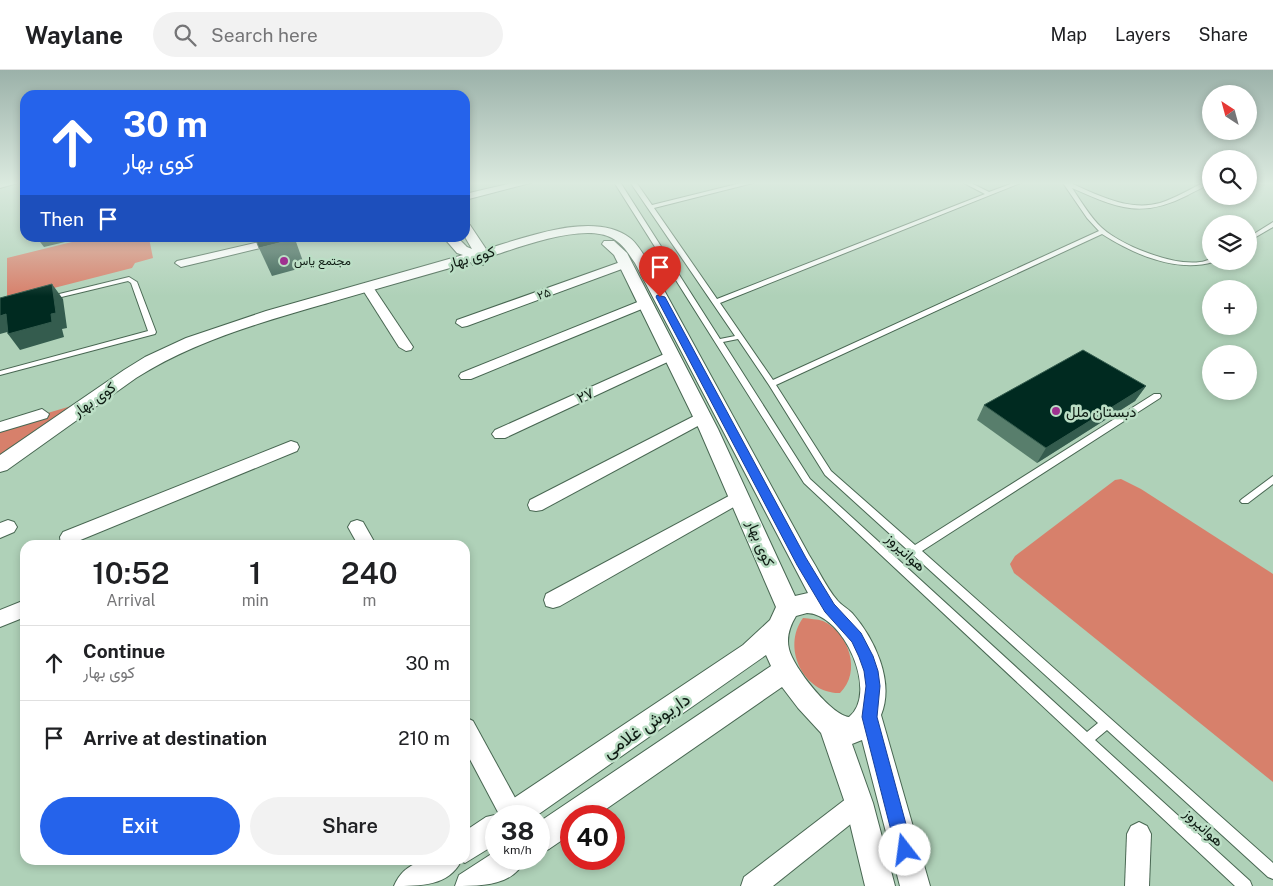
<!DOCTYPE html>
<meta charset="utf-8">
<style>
:root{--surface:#fff;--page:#f2f2f2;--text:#202124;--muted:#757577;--line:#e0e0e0;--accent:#2563eb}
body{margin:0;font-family:"Public Sans",Vazirmatn,sans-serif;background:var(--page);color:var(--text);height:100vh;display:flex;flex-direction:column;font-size:19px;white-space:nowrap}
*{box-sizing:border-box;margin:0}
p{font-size:16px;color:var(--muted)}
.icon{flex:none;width:28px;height:28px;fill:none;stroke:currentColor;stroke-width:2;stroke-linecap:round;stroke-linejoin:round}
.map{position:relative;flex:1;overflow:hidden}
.panel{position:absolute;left:20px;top:470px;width:450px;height:325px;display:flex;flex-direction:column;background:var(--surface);border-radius:15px;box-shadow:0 2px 8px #0003}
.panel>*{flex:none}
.top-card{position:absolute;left:20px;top:20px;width:450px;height:152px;border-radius:15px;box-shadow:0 2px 8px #0003;background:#2563eb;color:#fff;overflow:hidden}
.needle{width:32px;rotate:324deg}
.controls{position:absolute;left:1202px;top:15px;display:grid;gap:10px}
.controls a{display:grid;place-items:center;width:55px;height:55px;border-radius:50%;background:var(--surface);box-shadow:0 2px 8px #0003;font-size:25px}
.speed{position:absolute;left:485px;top:735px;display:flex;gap:10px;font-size:25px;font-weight:700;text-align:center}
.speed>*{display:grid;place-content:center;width:65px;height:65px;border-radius:50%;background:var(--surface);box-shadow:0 2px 8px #0003;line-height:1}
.speed small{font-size:12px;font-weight:400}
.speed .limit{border:8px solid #d22;background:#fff;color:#111}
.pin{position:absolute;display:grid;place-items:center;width:42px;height:42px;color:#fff;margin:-51px -21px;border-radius:50% 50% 50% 0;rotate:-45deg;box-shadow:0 0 5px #0007}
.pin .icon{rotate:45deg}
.me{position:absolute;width:55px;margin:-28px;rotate:345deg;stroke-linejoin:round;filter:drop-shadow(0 0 4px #0008)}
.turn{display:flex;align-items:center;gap:18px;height:105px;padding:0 20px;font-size:22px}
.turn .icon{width:65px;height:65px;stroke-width:2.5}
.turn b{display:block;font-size:35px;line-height:42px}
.then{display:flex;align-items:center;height:48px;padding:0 20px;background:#0003;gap:10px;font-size:19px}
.eta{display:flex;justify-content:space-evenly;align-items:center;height:85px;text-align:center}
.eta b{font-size:30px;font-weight:600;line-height:35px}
.cta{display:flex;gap:10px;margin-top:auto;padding:10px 20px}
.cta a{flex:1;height:58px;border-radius:30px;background:var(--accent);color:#fff;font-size:20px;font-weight:600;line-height:58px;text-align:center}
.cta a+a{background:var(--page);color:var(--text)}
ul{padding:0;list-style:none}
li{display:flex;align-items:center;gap:15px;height:75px;padding:0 20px;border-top:1px solid var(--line)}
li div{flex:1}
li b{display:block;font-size:19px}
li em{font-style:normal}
header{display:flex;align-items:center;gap:30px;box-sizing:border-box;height:70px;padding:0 25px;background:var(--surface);border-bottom:1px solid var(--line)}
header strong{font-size:24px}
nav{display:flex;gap:28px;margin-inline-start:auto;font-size:18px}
.search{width:350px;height:45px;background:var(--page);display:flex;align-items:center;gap:12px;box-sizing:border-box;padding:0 18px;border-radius:28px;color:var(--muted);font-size:19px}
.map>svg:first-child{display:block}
.green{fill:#d7806b}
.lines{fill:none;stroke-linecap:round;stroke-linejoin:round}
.service-casing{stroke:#486752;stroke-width:2}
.minor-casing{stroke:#486752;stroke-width:2}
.tertiary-casing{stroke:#486752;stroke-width:2}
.service{fill:#fff;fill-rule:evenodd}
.minor{fill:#fff;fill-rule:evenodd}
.tertiary{fill:#fff;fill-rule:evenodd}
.wall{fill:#587e6c}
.shaded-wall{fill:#345c4e}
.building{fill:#002a20;stroke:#345c4e}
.route{fill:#2563eb;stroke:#184099}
.poi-dot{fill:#9f3190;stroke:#bbdec5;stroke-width:2}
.labels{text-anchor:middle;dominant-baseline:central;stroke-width:5;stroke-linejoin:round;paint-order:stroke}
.far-poi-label{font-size:12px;fill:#0e1b13;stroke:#bbdec5;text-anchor:start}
.far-street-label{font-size:12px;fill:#0e1b13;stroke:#bbdec5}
.street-label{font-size:15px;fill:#0e1b13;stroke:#bbdec5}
.poi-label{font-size:15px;fill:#0e1b13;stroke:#bbdec5;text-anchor:start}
.near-street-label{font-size:18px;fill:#0e1b13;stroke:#bbdec5}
</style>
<header>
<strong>Waylane</strong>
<div class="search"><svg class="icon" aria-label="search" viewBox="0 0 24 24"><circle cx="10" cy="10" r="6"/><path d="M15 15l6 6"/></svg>Search here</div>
<nav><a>Map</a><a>Layers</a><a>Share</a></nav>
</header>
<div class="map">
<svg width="1273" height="816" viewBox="0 0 1273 816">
<rect width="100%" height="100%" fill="#afd1b8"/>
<g class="green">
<polygon points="88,168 149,168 153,188 135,193 132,198 7,230 7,188"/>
<polygon points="85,332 0,390 0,357"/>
<polygon points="1121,409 1141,419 1273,504 1273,712 1014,503 1010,494 1015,486 1115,410"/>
<path d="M803 548C810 549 817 549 823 551 849 563 862 602 840 623 804 624 781 578 803 548Z"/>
</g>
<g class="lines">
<defs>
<g id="service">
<polygon points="12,112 21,112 0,118 0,114"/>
<path d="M614 112H620L720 269 735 266 630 112H636L652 135 745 112H754L753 113 654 138 717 229 985 124 962 112H969L989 122 1016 112H1023L720 233 773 310 1099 161 1087 148 1063 113 1064 112H1068C1096 124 1128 142 1160 133 1176 128 1190 119 1205 112H1211C1205 117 1195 121 1188 125 1141 149 1117 138 1072 118 1081 131 1090 147 1102 158 1122 176 1173 196 1200 192 1203 192 1207 190 1211 189V191H1214L1213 192C1177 203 1133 184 1102 164L776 315 831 401 915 475 1154 324H1160L1161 326 1160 328 922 481 1273 793V809L1268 807 1107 660 1095 670 1250 811 1252 816H1235L804 413ZM738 269 769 315 825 405 1098 653 1087 662 810 409 723 272Z"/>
<polygon points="1273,152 1273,157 1249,171 1249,167"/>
<polygon points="129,207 137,212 156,262 155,264 0,305 0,301 148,261 131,213 128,211 49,230 46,228 47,227"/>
<polygon points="1273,406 1273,414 1248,433 1242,433 1240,431 1242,429"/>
</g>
<g id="minor">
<polygon points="517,112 534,112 465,130 465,124"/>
<polygon points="277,168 296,168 294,170 181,197 175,193 177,191"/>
<polygon points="626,190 632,194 630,196 467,256 462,257 456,253 457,250"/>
<polygon points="367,213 371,214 413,277 411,280 406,281 399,277 361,217"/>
<polygon points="645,229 651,233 649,236 471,309 461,309 459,306 461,303"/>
<polygon points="671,281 678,285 676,288 505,368 495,368 492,364 495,360"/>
<polygon points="42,339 49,344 47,348 0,362 0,352"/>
<polygon points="702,342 707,343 709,347 707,351 542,440 536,441 530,440 528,435 530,430"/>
<polygon points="291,371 297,373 299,377 297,381 78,471 79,475 61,475 60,467 63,462"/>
<polygon points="740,420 746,422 748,426 746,430 560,536 553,538 546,536 544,530 546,524"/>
<polygon points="8,450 14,452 17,457 14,462 0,468 0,453"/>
<polygon points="357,450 363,452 376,475 358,475 348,457 351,452"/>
<polygon points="25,530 25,547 0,557 0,540"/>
<polygon points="465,647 473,651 525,746 500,746 465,680"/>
<polygon points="859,721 867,725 871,733 867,741 773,816 741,816 744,807 851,725"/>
<polygon points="1139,752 1147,756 1151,764 1149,816 1125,816 1127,764 1131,756"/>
</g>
<g id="tertiary">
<path d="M465 154 470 155 486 179C525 168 594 140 630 168 637 173 641 182 647 189L809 485C818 499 826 517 837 530 841 535 847 538 852 543 874 568 895 611 881 645L930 816H900L862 670 852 674 873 733 895 816H865L845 733 821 663 798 638 782 617 596 746H571V764L549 779 539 784V752L771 596 766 585 536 746H496V774L465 793 461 791C449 816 420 816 394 816 407 785 437 790 465 790V761L486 747 499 744 502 736 743 575 770 550 776 537 699 359 614 185 602 174 604 171H614L627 183 718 359 795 526 808 523 635 193C628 183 623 174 612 168 582 152 516 179 485 188L483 195H473L471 192C423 206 375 219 328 233 262 252 194 271 136 308L7 400 0 402V385L124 300 145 287 186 268 266 241 463 185 457 183 444 168H458L467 177 472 179 465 167ZM807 543C844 544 879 623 849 647 831 645 793 597 789 579 786 567 790 556 796 546Z"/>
<path d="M496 781V789H525C514 816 482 816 455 816L459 805Z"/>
</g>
</defs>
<use href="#service" class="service-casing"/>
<use href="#minor" class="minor-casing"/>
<use href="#tertiary" class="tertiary-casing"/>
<use href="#service" class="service"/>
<use href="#minor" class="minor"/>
<use href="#tertiary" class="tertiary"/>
</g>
<polygon class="wall" points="1146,316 1135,331 1037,393 977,350 984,335"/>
<g class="shaded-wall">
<polygon points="37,168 82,168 44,177"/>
<polygon points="295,169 305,197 272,206 259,178"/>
<polygon points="52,214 63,229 67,258 62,259 64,267 20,280 8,264 51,244"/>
<polygon points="6,244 18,259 0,264 0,246"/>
<polygon points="1146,316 1135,331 1037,393 1046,378"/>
</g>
<g class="building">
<polygon points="255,168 294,168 295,169 259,178"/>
<polygon points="52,214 56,243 51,244 52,252 8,264 6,244 0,246 0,228"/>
<polygon points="1083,280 1146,316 1046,378 984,335"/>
</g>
<linearGradient id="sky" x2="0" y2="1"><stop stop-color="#9bb1a9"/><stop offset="0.5" stop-color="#dbeadf"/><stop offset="1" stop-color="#dbeadf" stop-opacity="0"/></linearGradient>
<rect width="1273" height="226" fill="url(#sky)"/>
<polygon class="route" points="657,225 665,227 806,488 834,534 861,563 873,586 878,601 880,616 877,647 913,780 911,786 905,788 899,786 896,780 862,647 866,616 864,601 859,587 852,572 825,542 797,495 656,227"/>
<g class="poi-dot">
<circle cx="284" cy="191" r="5"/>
<circle cx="1056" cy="341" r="5"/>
</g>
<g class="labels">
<g class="far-poi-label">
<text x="294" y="191">مجتمع یاس</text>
</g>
<g class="far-street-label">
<text transform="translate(544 224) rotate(-20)">۲۵</text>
</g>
<g class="street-label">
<text transform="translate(471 187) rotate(-16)">کوی بهار</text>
<text transform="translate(585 325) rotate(-25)">۲۷</text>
<text transform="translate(94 329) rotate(-35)">کوی بهار</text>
<text transform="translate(761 473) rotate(67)">کوی بهار</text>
<text transform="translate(906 482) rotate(43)">هوانیروز</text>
<text transform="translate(1204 757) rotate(43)">هوانیروز</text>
</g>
<g class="poi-label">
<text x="1066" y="341">دبستان ملل</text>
</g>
<g class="near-street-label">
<text transform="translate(646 655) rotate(-34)">داریوش غلامی</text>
</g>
</g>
</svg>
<div class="controls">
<a><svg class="needle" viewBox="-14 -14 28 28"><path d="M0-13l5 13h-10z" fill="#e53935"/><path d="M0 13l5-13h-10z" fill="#757577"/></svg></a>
<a><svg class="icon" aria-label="search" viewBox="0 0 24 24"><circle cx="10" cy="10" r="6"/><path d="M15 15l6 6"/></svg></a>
<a><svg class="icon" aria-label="layers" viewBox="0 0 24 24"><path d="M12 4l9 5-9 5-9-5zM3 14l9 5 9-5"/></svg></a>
<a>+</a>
<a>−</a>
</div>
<div class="speed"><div>38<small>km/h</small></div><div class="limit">40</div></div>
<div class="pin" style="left:660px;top:227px;background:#d93025"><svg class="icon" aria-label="arrive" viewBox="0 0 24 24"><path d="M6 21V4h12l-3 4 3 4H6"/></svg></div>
<svg class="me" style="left:905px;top:780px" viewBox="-20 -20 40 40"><circle r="19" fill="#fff"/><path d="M0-13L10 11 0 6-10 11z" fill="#2563eb"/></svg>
<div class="top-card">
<div class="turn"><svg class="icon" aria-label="ahead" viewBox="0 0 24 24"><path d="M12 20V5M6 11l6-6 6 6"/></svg><div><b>30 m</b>کوی بهار</div></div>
<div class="then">Then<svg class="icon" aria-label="arrive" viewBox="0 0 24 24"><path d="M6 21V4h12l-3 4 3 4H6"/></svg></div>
</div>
<section class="panel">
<div class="eta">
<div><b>10:52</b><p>Arrival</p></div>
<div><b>1</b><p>min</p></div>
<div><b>240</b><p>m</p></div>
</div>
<ul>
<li><svg class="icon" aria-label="ahead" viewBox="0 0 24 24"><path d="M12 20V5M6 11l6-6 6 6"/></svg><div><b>Continue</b><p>کوی بهار</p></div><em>30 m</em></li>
<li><svg class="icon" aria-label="arrive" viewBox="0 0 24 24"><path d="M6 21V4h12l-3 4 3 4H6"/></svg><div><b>Arrive at destination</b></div><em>210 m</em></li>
</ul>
<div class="cta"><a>Exit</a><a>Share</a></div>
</section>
</div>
